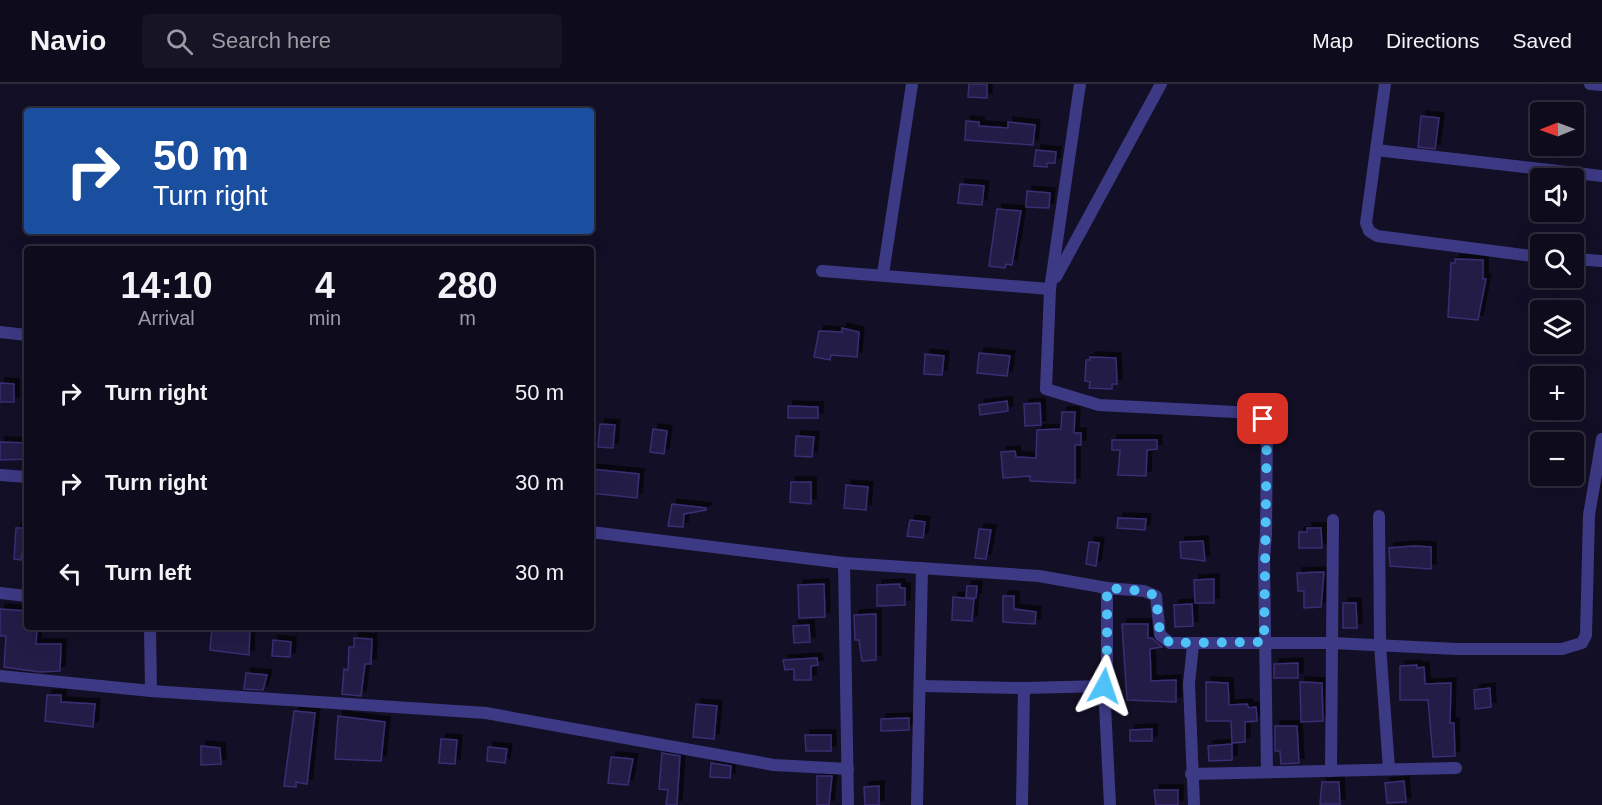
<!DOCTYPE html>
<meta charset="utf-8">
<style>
:root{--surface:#0e0b1c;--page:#171425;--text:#f1f3f6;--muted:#9b9ba3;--line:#2e2b3b}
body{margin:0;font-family:Helvetica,sans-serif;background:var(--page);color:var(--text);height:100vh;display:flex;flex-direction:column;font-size:22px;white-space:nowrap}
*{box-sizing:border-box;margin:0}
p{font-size:20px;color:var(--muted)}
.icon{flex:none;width:33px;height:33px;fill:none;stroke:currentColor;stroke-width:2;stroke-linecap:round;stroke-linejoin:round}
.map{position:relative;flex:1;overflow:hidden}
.sheet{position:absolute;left:24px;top:162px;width:570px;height:384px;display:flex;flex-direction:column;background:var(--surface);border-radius:6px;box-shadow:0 6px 24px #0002,0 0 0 2px var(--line)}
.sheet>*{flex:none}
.banner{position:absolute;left:24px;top:24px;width:570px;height:126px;border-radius:6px;box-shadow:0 6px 24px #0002,0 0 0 2px var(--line);background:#1a4fa0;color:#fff;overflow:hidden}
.needle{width:39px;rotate:269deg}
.controls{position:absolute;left:1530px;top:18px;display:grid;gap:12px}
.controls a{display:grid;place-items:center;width:54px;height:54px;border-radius:6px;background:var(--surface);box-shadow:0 6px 24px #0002,0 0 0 2px var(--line);font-size:30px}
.pin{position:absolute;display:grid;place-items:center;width:51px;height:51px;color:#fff;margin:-26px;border-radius:12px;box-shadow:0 3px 9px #0006}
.me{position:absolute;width:66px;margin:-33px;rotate:5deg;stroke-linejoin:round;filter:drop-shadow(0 0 4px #0008)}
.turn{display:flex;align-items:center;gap:21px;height:126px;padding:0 30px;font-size:27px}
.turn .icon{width:78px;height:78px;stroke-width:2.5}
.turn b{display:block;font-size:42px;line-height:51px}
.eta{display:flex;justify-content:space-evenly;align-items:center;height:102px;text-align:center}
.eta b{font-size:36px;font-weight:600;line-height:42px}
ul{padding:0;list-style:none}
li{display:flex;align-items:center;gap:18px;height:90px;padding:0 30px}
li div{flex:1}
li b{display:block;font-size:22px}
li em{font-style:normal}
header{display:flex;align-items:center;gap:36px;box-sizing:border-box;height:84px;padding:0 30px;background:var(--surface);border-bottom:2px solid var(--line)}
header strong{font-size:28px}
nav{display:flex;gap:33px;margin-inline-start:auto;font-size:21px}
.search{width:420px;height:54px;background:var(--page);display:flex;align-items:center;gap:15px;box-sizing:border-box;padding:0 21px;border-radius:6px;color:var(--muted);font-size:22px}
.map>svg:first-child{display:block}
.building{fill:#241b47;stroke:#3b2d73;stroke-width:1.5;filter:url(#shadow)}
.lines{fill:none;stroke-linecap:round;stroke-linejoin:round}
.minor{stroke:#3d3a85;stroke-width:12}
.route{stroke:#4fc3f7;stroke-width:10;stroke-dasharray:0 18}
</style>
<header>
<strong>Navio</strong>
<div class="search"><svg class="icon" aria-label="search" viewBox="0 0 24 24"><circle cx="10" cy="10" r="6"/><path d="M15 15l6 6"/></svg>Search here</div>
<nav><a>Map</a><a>Directions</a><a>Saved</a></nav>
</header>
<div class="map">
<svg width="1602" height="721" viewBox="0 0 1602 721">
<defs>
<filter id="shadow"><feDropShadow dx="5" dy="-5" stdDeviation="0" flood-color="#0009"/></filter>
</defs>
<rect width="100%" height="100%" fill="#130f26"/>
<g class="building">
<polygon points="969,0 987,0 987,14 968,13"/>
<polygon points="1421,32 1439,34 1435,65 1418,63"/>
<polygon points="966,37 979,38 979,42 1008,44 1008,38 1035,41 1033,61 965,56"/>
<polygon points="1036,66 1056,68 1055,79 1047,79 1047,83 1034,82"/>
<polygon points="960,100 984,102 982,121 958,119"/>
<polygon points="1027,107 1050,109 1049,124 1026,123"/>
<polygon points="997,125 1021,127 1012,181 1006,180 1005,184 989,182"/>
<polygon points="1455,175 1483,176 1483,195 1486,195 1478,236 1448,233 1451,179 1455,179"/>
<polygon points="842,244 859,248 857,273 831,271 830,276 814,273 819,247 842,248"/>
<polygon points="979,269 1010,272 1007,292 977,289"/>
<polygon points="925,270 944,272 942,291 924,290"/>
<polygon points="1090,273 1116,274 1117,300 1112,300 1112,305 1089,304 1090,298 1085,297 1086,276 1090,276"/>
<polygon points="0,299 14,300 14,318 0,318"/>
<polygon points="1007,317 1008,327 980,331 979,321"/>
<polygon points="1040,319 1041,341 1025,342 1024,320"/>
<polygon points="788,322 818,323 818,334 788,334"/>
<polygon points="1062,328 1075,328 1074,349 1081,349 1081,361 1075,361 1075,399 1030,397 1030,392 1003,394 1001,368 1015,367 1016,373 1036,374 1037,346 1061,345"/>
<polygon points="600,340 615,341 613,364 598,363"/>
<polygon points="653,345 667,347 664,370 650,368"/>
<polygon points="796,352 814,353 812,373 795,372"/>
<polygon points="1112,356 1157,356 1157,365 1147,366 1146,392 1118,391 1120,366 1112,366"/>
<polygon points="0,358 27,359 27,375 0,376"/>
<polygon points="591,385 639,390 637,414 591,409"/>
<polygon points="791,398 811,398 811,420 790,418"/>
<polygon points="846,401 868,403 866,426 844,424"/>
<polygon points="672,420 706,424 706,426 684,430 683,443 668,442"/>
<polygon points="1118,434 1146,435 1145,446 1117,444"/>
<polygon points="910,436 925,438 923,454 907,452"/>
<polygon points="16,444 26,444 21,476 14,475"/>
<polygon points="1307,444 1321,444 1322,464 1299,464 1299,448 1307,448"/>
<polygon points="979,445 991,446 986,475 975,474"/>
<polygon points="1203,457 1205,477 1181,474 1180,458"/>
<polygon points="1089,458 1099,459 1096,482 1086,480"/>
<polygon points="1413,462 1431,463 1431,485 1390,482 1389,464"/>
<polygon points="1324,488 1321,523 1304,524 1304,507 1298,507 1297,489"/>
<polygon points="1214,495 1214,519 1195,519 1194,496"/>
<polygon points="824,500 825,533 799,534 798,501"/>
<polygon points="900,500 900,504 905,504 905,521 877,522 877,501"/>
<polygon points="967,502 977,502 976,514 966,514"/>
<polygon points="1003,512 1014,512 1014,525 1036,528 1035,540 1003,538"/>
<polygon points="953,513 974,515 972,537 952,536"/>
<polygon points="1343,519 1356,519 1357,544 1343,544"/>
<polygon points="1192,520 1193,542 1175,543 1174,521"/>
<polygon points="0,525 27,527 27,543 37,543 36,560 61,560 60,587 40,588 4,583 6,552 0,552"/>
<polygon points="876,530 876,576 862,577 859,556 855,556 854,531"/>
<polygon points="1122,540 1148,540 1148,554 1152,554 1162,563 1150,565 1151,597 1176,596 1176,618 1127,616"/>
<polygon points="809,541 810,558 794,559 793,542"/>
<polygon points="212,543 250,543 249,571 210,566"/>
<polygon points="354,554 372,555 371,580 365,580 361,612 342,610 344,585 348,586 349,563 354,563"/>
<polygon points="273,556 291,558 290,573 272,572"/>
<polygon points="817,574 818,581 811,582 811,596 794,596 794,585 785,586 783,576"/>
<polygon points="1298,579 1298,594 1274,594 1274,580"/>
<polygon points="1417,581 1417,584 1424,583 1425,600 1451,599 1450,639 1454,639 1455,672 1433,673 1428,616 1400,616 1400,582"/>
<polygon points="246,589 267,591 263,606 244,605"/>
<polygon points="1206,598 1228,599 1229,621 1247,620 1249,624 1256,623 1257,637 1245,638 1245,658 1232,659 1231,637 1206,637"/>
<polygon points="1300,598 1322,599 1323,637 1301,638"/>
<polygon points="1490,604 1491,623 1475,625 1474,606"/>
<polygon points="47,611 61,611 61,618 95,620 93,643 45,637"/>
<polygon points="696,620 717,622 714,655 693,653"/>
<polygon points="294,627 315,629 307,700 296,698 296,703 284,702"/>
<polygon points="338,632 385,638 381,677 335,675"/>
<polygon points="909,634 909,646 881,647 881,635"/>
<polygon points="1275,642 1297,642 1299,679 1281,680 1280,667 1275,667"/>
<polygon points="1152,645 1152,657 1130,657 1130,646"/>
<polygon points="805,651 831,651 831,667 806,667"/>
<polygon points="441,655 457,656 455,680 439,679"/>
<polygon points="1232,660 1232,676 1209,677 1208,662"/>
<polygon points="201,662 220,664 221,680 201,681"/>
<polygon points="488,663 507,665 505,679 487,677"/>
<polygon points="662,669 680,672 677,721 666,721 668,706 659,705"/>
<polygon points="611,673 633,675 628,701 608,699"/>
<polygon points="711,679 731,682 730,694 710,693"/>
<polygon points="817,692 832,692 829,721 817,721"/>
<polygon points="1404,697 1406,718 1387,719 1385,699"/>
<polygon points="1322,698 1339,698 1340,720 1320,720"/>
<polygon points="879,702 879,721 865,721 864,703"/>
<polygon points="1154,706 1178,706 1178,721 1156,721"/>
</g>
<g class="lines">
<g class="minor">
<polyline points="1080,0 1050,205 1046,305 1099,321 1255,329 1263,335 1267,342 1266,450 1264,475 1267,688"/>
<polyline points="1385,0 1366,139 1369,147 1377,152 1540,173"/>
<polyline points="1590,0 1602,1"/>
<polyline points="1376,66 1602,92"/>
<polyline points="1574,175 1602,177"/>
<polyline points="822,187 1050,205"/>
<polyline points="883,190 912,0"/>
<polyline points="1056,193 1161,0"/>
<polyline points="0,248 27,251"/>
<polyline points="0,391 27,393"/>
<polyline points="1379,432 1380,561 1389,685"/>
<polyline points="591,448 844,479 1039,492 1107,504 1144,507 1156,512 1160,551 1170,559 1332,559 1457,565 1562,565 1582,559 1586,551 1589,431 1602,355"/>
<polyline points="844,479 848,721"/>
<polyline points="1107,504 1107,591 1104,602 1110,721"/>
<polyline points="0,509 27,512"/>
<polyline points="150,543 151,607"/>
<polyline points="1193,561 1189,600 1194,721"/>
<polyline points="0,592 151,607 486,629 774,681 848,685"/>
<polyline points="921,602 1024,604 1104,602"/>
<polyline points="1331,687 1333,436"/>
<polyline points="1191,690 1456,684"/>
<polyline points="917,721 922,484"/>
<polyline points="1022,721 1024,604"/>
</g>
</g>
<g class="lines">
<polyline class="route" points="1104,602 1107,591 1107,504 1144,507 1156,512 1160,550 1170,559 1264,558 1267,342 1263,335"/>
</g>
</svg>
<div class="controls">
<a><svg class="needle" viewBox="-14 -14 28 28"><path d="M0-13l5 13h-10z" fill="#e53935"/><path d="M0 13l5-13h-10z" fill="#9b9ba3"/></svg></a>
<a><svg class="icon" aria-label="sound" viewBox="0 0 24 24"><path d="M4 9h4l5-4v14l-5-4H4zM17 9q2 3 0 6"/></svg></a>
<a><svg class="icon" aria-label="search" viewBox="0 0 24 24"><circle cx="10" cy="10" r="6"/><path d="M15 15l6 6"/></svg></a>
<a><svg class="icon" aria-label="layers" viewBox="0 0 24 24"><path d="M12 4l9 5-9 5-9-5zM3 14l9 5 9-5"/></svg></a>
<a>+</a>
<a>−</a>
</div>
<div class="pin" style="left:1263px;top:335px;background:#d93025"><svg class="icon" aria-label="arrive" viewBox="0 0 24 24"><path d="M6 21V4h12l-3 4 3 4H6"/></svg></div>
<svg class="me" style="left:1104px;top:602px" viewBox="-20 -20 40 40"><path d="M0-17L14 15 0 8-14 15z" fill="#4fc3f7" stroke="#fff" stroke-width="4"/></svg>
<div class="banner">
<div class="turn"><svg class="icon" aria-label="right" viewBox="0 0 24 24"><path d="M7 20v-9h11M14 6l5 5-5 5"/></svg><div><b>50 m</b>Turn right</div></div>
</div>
<section class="sheet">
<div class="eta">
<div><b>14:10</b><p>Arrival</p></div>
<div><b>4</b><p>min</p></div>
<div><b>280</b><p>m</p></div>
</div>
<ul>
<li><svg class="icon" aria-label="right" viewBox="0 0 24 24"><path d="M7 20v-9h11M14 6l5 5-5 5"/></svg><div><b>Turn right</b></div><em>50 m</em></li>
<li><svg class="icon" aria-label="right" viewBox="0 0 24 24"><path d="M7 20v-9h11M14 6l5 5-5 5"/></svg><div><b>Turn right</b></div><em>30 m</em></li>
<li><svg class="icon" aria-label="left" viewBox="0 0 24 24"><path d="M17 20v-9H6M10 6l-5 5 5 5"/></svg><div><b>Turn left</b></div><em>30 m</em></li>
</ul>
</section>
</div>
